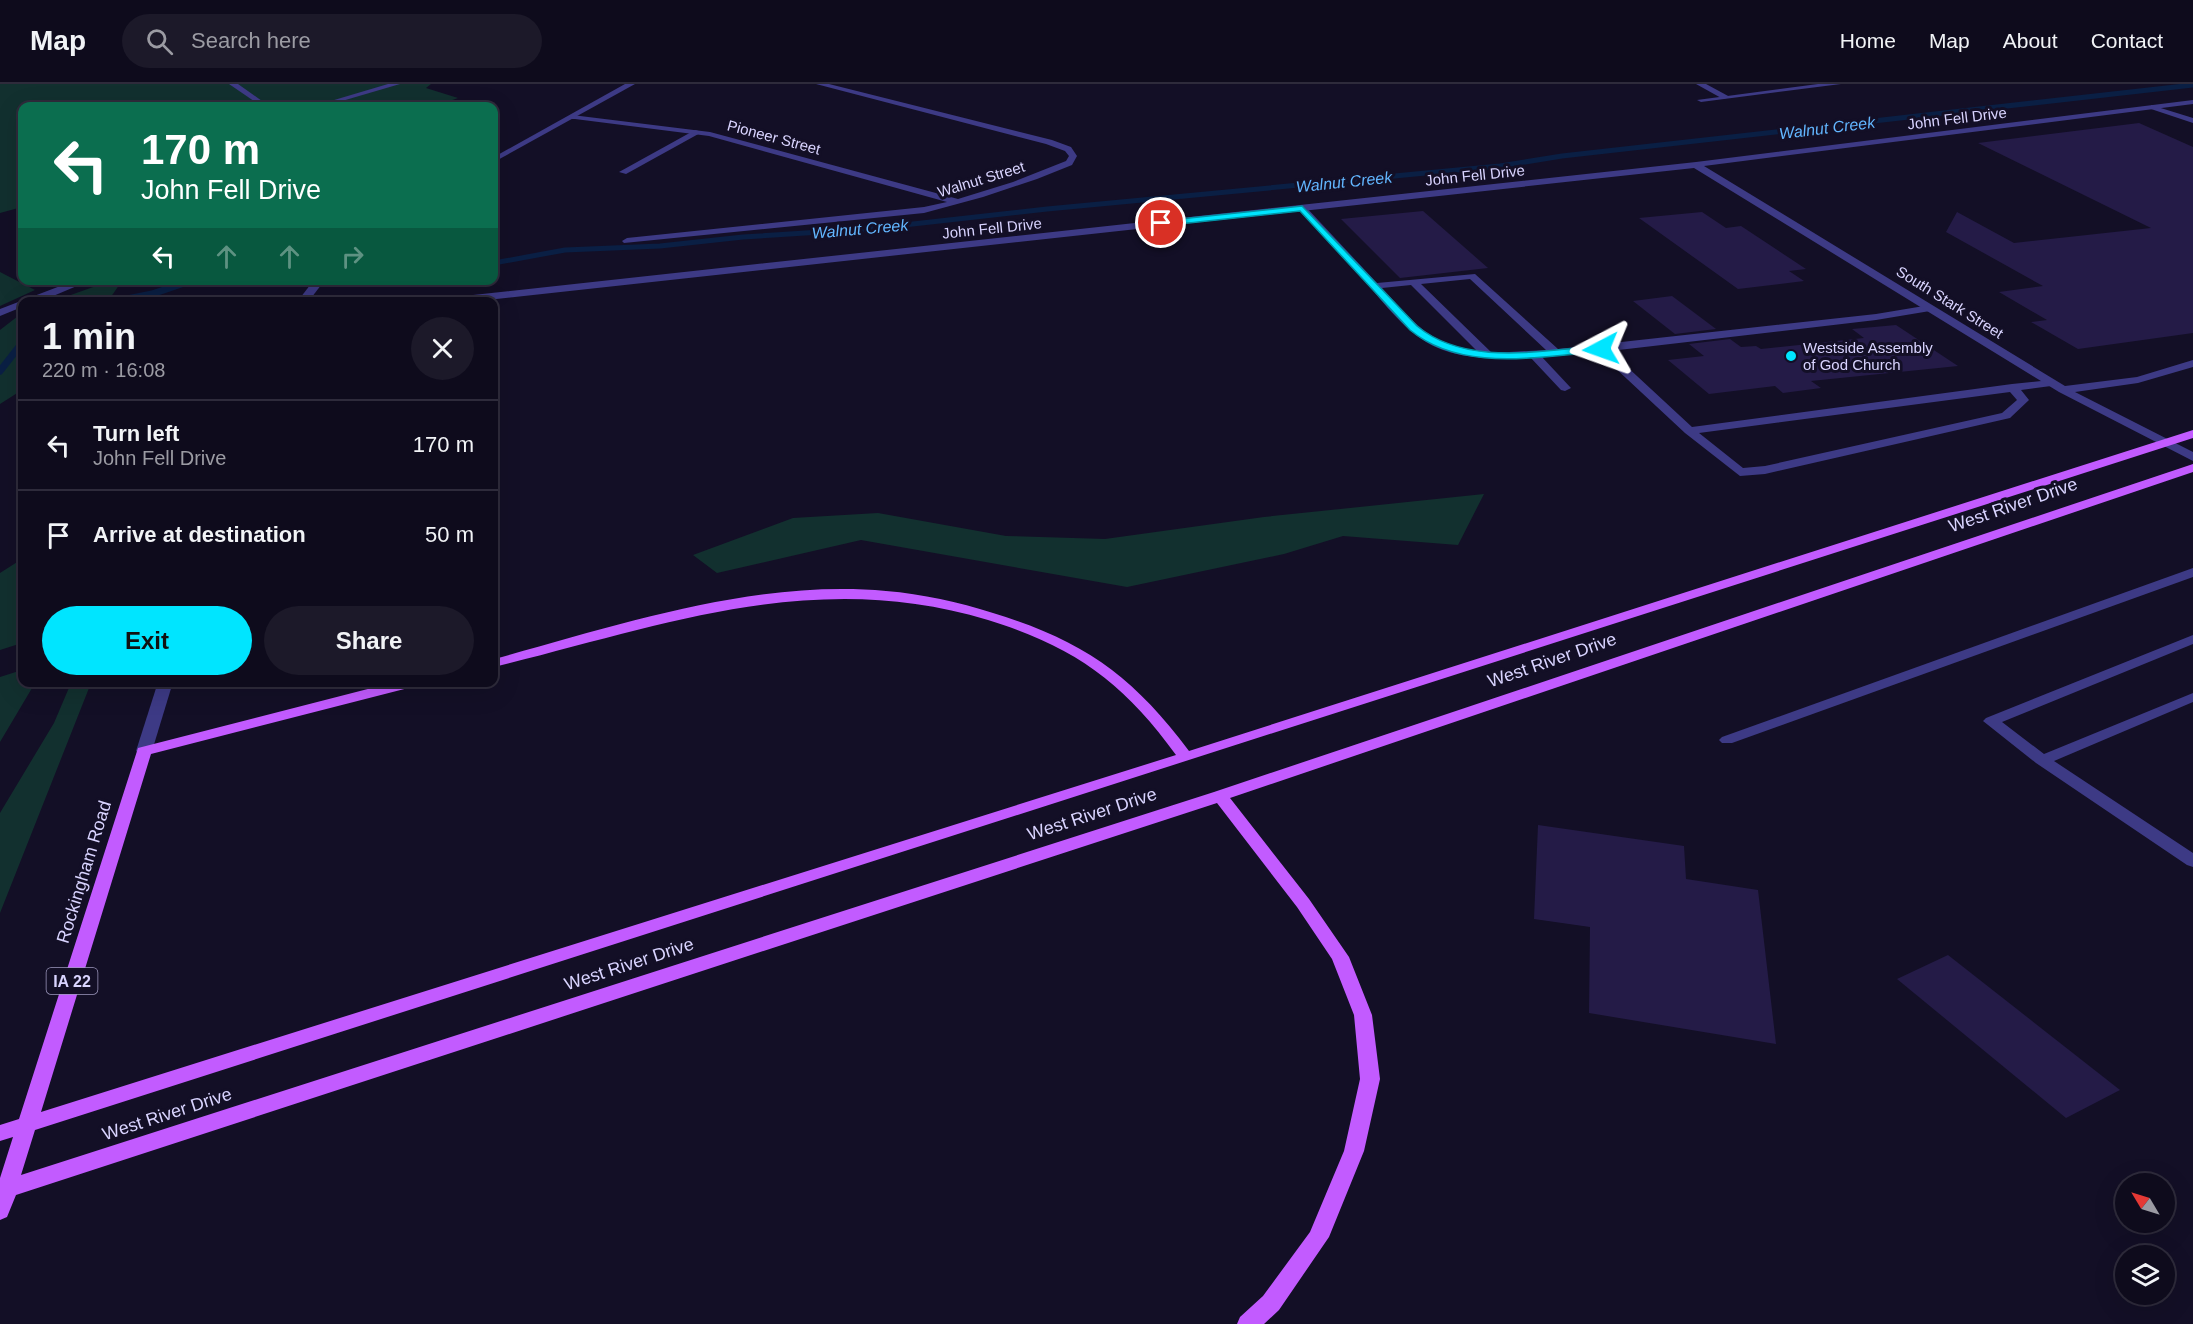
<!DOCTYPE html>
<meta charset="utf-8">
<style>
:root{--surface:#0e0b1c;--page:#1c1929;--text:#f1f3f6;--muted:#9b9ba3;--line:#2e2b3b;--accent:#00e5ff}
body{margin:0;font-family:Arial,sans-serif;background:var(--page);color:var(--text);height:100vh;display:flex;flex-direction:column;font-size:22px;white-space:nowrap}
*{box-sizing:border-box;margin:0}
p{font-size:20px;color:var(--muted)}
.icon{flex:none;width:33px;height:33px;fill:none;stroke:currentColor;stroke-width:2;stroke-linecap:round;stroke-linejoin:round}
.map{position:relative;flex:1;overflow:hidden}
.sheet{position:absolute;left:18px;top:213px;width:480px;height:390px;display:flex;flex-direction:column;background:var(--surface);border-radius:12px;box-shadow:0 6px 24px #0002,0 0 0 2px var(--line)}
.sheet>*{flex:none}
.hud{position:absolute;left:18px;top:18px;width:480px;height:183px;border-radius:12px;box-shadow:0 6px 24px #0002,0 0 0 2px var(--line);background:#0b6e4f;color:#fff;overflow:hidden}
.needle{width:39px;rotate:308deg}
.controls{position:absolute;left:2115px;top:1089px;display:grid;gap:12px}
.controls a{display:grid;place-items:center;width:60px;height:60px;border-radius:50%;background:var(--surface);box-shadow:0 6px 24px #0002,0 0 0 2px var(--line);font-size:30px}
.pin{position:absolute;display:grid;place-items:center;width:51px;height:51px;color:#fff;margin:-26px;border:3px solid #fff;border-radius:50%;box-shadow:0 2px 6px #0007}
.me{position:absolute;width:66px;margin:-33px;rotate:266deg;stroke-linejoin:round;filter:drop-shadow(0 0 4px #0008)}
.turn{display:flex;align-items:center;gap:21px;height:126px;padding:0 24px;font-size:27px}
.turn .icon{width:78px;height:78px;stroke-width:2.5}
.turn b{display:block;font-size:42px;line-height:51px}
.lanes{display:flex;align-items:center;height:57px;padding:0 24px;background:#0003;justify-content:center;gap:30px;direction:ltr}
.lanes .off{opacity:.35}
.round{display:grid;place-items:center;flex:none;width:63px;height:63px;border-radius:32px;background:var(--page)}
.summary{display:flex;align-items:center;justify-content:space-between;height:102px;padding:0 24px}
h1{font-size:36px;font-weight:700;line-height:45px}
.button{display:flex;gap:12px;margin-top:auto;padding:12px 24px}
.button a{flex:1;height:69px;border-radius:36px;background:var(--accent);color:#111;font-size:24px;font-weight:700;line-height:69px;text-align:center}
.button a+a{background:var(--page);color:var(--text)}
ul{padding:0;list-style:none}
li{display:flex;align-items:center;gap:18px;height:90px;padding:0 24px;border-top:2px solid var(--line)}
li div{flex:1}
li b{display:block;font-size:22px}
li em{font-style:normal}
header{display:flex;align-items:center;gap:36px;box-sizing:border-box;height:84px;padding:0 30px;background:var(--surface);border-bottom:2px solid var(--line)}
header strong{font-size:28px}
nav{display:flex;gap:33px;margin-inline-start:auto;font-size:21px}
.search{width:420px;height:54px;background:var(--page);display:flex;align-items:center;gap:15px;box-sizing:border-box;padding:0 21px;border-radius:33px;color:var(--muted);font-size:22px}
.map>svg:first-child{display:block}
.green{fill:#12302f}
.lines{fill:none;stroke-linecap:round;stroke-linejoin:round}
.stream-far1{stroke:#0a1f44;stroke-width:5}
.stream{stroke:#0a1f44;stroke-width:7}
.building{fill:#241b47}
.service{fill:#3d3a85;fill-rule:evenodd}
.minor{fill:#3d3a85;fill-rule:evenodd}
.tertiary{fill:#3d3a85;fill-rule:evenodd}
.primary{fill:#c25bff;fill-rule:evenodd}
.route{fill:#00e5ff;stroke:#0095a6;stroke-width:1.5}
.poi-dot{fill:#00e5ff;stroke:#130f26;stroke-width:2}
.labels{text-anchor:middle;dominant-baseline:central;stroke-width:6;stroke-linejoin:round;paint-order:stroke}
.far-street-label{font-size:15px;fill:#d9d4ff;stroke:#130f26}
.far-poi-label{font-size:15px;fill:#d9d4ff;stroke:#130f26;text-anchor:start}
.far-water-label{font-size:16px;font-style:italic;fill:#62b6ff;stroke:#130f26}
.shield{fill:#130f26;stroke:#9e99be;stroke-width:1.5}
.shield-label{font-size:16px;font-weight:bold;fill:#d9d4ff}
.street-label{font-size:18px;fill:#d9d4ff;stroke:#130f26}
</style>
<header>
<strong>Map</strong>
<div class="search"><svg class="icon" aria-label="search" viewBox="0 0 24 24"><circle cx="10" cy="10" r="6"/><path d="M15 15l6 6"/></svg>Search here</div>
<nav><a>Home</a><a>Map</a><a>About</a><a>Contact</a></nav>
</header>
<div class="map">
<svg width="2193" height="1240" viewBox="0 0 2193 1240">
<rect width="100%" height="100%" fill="#130f26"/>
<g class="green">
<polygon points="0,0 431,0 426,4 458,14 436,22 22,22 22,123 0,129"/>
<polygon points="0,188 35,206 0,222"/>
<polygon points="110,197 122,197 108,217 54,217"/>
<polygon points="22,229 22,306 0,320 0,246"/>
<polygon points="1484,410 1458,461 1343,452 1284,470 1127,503 861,456 717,489 693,471 793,434 878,429 1006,452 1105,455 1264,433"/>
<polygon points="22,475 22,559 0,566 0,489"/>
<polygon points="22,586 22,598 35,599 0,658 0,593"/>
<polygon points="71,599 91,599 0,829 0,729 54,639"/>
</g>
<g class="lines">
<g class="stream-far1">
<polyline points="494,179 565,166 660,162 743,153 868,145 1047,125 1500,82 1562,72 2193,1"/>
<polyline points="189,197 193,196"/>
</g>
<g class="stream">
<polyline points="112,218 152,210 193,196"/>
<polyline points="0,287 22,259"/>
</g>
</g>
<g class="building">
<polygon points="2139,39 2193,63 2193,249 2078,265 2031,238 2047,236 1999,208 2043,202 1946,148 1957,128 2014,159 2151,144 1978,59"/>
<polygon points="1423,127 1488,184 1400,194 1341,135"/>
<polygon points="1702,128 1726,144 1741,142 1806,185 1789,187 1804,197 1738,205 1639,134"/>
<polygon points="1672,212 1716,245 1675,250 1633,217"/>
<polygon points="1896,241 1958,282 1811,297 1821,304 1783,309 1775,302 1709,310 1668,276 1704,272 1689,260 1730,255 1741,263 1756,262 1761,265 1864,254 1852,245"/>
<polygon points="1538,741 1684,762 1686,795 1758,806 1776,960 1589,929 1590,843 1534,835"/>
<polygon points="1948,871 2120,1006 2066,1034 1897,895"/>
</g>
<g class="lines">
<g class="service">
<polygon points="229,0 238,0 269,22 261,22"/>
<polygon points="388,0 400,0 325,22 314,22"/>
<polygon points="1696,0 1706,0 1730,13 1723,15"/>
<polygon points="2151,21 2193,34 2193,39 2151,25"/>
<polygon points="695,46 702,48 626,90 619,88"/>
<path d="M1299 122H1305L1377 199 1475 190 1558 265 1876 230 1930 221 1935 224 1930 227 1876 236 1610 267 1692 343 2012 300 2051 296 2057 299 2051 302 2021 306 2029 316 2010 334 1765 390 1740 392 1685 349 1598 268 1541 272 1571 304 1565 307 1561 306 1530 273C1501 275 1471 276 1443 266 1413 256 1387 224 1368 200 1347 174 1322 151 1299 126ZM1470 195 1546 266 1492 269 1421 200ZM1411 201 1477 267C1425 257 1417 241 1382 204ZM2010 308 2017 316 2002 329 1765 382 1743 384 1699 349Z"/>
<polygon points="2193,551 2193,560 2002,638 2044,670 2193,609 2193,618 2054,677 2193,769 2193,783 2187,781 2036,679 1983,637 1986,634"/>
</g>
<g class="minor">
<polygon points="816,0 829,0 1052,56 1071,63 1077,72 1072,81 1037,95 983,113 924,129 624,159 622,157 627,154 924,123 947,118 709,52 575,35 572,35 572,31 710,48 958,115 1013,98 1066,77 1069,72 1065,67 1046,60"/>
<polygon points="1818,0 1841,0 1701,18 1697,16"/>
<polygon points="2193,16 2193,20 1704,82 2065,302 2137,293 2193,276 2193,283 2138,299 2075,308 2193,368 2193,377 2059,308 1694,84 469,218 431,218 436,215 1696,78"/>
<polygon points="76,196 91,196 39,218 22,218 22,223 0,232 0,225"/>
<polygon points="2193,484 2193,493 1732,659 1722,659 1719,656 1722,653"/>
</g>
<g class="tertiary">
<polygon points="625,0 635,0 494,78 494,73"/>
<polygon points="314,196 325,196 308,218 297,218"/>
<polygon points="158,598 173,598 152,667 144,672 136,667"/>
</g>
<path class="primary" d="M2193 346V354L35 1046 21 1091 1214 708 2193 380V388L1230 714 1309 815 1349 873 1372 931 1380 995 1364 1067 1329 1153 1279 1226 1264 1240H1237L1240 1233 1263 1212 1310 1148 1344 1067 1360 995 1354 931 1332 875 1297 823 1217 719 16 1111 7 1133 0 1136V1094L13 1053 0 1057V1041L19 1035 138 664 395 598H422L420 601 151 670 41 1028 1176 671C1123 598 1075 563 988 536 814 483 662 542 494 583V575C620 541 754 495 886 507 923 510 958 518 993 529 1084 557 1132 591 1189 667Z"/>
</g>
<path class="route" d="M1302 122 1417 242C1467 283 1541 266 1601 262L1606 265 1601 268C1538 272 1462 289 1410 246L1300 127 1161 142 1157 139 1161 137Z"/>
<circle class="poi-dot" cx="1791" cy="272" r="6"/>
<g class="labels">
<g class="far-street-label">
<text transform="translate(1957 34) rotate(-7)">John Fell Drive</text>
<text transform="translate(774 53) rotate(15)">Pioneer Street</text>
<text transform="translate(1475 91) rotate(-6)">John Fell Drive</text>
<text transform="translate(981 95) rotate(-17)">Walnut Street</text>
<text transform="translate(992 144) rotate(-6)">John Fell Drive</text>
<text transform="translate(1950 218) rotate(32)">South Stark Street</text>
</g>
<g class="far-poi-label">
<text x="1803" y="263">Westside Assembly<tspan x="1803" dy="17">of God Church</tspan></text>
</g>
<g class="far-water-label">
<text transform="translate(1827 44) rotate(-7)">Walnut Creek</text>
<text transform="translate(1344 98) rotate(-6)">Walnut Creek</text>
<text transform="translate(860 145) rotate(-5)">Walnut Creek</text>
</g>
<rect class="shield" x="46.5" y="884" width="51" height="26" rx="4.5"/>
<g class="shield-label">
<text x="72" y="897">IA 22</text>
</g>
<g class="street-label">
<text transform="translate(2013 421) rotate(-19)">West River Drive</text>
<text transform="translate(1552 576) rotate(-19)">West River Drive</text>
<text transform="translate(1092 730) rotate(-18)">West River Drive</text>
<text transform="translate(84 788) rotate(-73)">Rockingham Road</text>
<text transform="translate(629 880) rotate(-18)">West River Drive</text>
<text transform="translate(167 1030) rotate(-18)">West River Drive</text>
</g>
</g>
</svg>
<div class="controls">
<a><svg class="needle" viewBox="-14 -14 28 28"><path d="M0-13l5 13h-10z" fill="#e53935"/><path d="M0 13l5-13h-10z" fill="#9b9ba3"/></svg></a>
<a><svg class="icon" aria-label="layers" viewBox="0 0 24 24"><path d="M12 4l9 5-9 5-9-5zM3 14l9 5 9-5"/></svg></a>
</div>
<div class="pin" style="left:1161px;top:139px;background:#d93025"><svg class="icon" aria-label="arrive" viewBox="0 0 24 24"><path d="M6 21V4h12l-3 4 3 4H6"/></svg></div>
<svg class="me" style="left:1601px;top:265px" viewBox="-20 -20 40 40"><path d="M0-17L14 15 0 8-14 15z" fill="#00e5ff" stroke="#fff" stroke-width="4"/></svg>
<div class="hud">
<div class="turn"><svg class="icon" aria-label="left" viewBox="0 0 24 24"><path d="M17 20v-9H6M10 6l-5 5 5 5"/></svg><div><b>170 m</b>John Fell Drive</div></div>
<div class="lanes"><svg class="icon" aria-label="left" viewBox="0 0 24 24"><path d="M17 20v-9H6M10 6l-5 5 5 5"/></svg><svg class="icon off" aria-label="ahead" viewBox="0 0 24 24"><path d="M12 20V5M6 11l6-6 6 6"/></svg><svg class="icon off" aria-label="ahead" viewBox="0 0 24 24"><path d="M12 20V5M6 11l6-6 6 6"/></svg><svg class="icon off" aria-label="right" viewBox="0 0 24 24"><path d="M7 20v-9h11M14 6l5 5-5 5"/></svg></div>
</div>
<section class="sheet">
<div class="summary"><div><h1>1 min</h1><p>220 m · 16:08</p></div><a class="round"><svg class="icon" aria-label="close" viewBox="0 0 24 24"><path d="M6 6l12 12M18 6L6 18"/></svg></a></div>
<ul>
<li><svg class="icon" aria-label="left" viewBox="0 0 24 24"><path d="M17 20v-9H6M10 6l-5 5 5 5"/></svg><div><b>Turn left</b><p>John Fell Drive</p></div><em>170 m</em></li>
<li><svg class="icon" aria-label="arrive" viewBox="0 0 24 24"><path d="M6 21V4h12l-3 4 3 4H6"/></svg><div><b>Arrive at destination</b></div><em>50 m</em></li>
</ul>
<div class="button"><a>Exit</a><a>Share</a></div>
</section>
</div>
